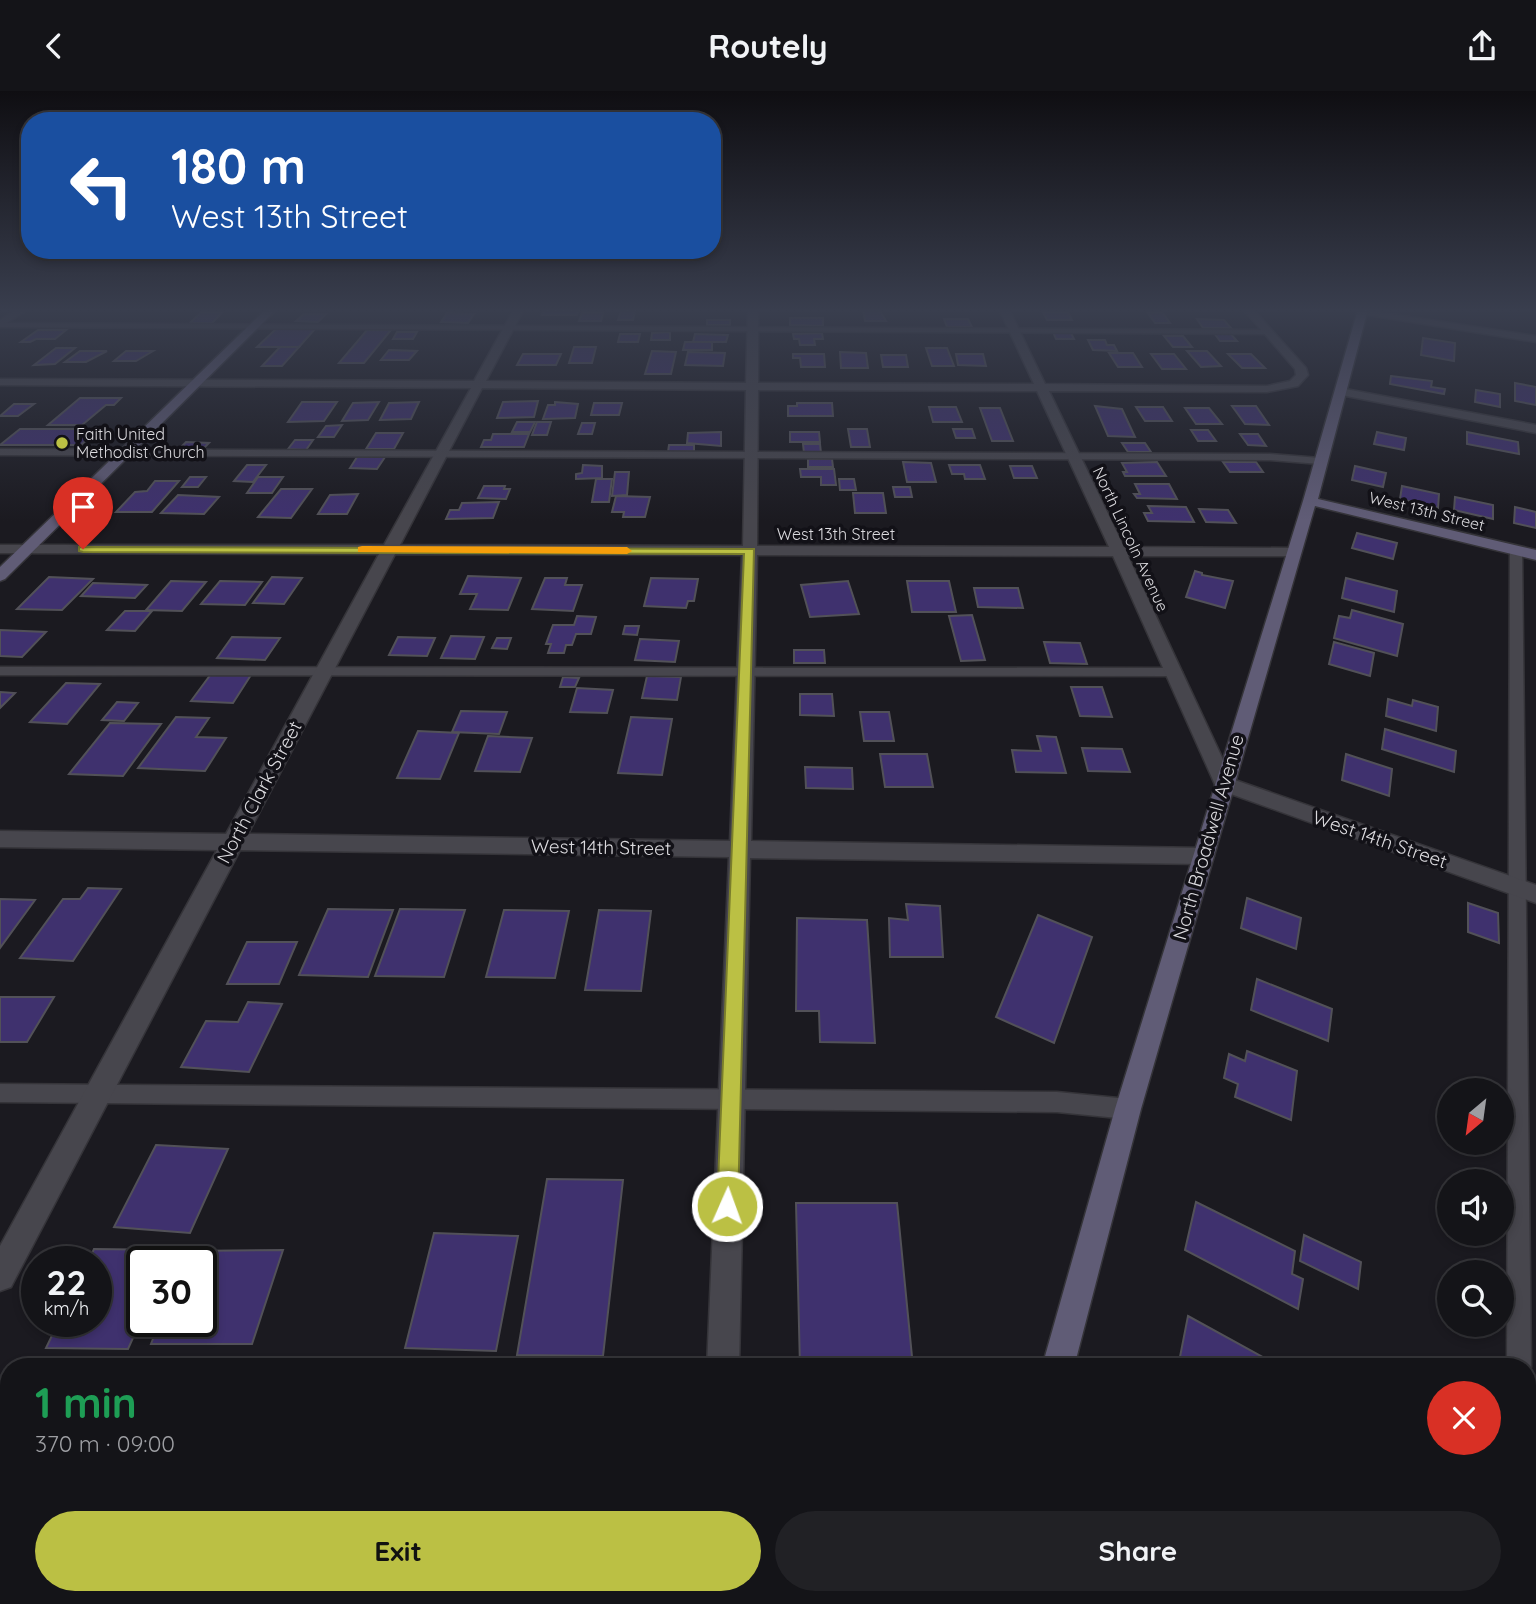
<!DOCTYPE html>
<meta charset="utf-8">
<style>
:root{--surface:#141418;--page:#212125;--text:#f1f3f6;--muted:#9d9ea2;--line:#333337;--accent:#bbc044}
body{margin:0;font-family:Quicksand,sans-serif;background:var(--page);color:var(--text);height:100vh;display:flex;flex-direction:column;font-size:26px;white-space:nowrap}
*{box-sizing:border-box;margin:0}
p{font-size:23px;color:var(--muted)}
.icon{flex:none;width:38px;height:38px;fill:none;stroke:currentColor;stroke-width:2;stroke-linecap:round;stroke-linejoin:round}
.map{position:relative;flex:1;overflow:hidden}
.sheet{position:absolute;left:0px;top:1267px;width:1536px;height:247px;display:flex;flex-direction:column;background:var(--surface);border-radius:28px 28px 0 0;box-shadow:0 4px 10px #0003,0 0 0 2px var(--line)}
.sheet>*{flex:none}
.guide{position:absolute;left:21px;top:21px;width:700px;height:147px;border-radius:28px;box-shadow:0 4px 10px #0003,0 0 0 2px var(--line);background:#1a4fa0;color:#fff;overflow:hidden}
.needle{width:46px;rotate:209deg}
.buttons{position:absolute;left:1437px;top:987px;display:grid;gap:14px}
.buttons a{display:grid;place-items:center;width:77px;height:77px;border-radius:50%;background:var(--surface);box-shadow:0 4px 10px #0003,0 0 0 2px var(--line);font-size:35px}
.speed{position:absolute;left:21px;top:1155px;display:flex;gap:14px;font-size:35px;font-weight:700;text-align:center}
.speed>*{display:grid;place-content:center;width:91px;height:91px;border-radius:50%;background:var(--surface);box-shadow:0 4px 10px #0003,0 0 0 2px var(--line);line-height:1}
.speed small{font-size:18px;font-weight:400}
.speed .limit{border:4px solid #111;border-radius:10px;background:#fff;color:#111}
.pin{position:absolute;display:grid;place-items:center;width:60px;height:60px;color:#fff;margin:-72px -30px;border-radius:50% 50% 50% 0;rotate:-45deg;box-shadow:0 0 7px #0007}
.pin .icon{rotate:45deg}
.me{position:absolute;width:77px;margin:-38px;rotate:2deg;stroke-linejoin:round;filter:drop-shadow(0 0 5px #0008)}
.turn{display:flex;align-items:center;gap:24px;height:147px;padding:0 35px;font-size:32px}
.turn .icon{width:91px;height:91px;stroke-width:2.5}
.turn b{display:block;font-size:49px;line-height:60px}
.round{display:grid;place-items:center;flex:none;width:74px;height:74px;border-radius:37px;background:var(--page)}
.head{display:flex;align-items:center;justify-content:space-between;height:119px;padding:0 35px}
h1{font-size:42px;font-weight:700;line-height:52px;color:#1e9e55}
.action{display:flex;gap:14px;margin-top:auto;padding:14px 35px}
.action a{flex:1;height:80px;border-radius:42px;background:var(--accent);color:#111;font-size:28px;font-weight:700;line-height:80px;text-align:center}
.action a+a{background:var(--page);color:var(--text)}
header{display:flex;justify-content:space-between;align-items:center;height:91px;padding:0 35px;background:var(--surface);font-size:32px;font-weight:700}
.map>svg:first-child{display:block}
.building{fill:#3f316e;stroke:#525158;stroke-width:2}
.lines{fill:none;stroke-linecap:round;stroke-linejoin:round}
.lane-casing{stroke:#353439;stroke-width:3}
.street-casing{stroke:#353439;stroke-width:3}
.secondary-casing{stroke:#353439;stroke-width:3}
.lane{fill:#47464d;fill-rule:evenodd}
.street{fill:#47464d;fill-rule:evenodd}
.secondary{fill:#605c76;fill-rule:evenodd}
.route{fill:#bbc044;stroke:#7a7d2c;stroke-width:2}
.slow{fill:#f59e0b}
.poi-dot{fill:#bbc044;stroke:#121117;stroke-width:2.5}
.labels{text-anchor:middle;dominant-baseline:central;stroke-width:7;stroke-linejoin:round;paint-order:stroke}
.far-poi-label{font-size:16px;fill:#dbdade;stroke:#121117;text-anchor:start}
.far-street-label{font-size:16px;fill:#dbdade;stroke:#121117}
.street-label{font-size:19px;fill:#dbdade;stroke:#121117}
</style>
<header><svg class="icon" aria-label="back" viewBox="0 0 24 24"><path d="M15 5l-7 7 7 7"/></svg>Routely<svg class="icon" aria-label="share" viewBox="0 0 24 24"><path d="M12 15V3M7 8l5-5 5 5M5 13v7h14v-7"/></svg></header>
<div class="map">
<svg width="1536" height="1513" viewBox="0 0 1536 1513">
<rect width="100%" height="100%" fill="#1b1a20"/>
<g class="building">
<polygon points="863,218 879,218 886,230 865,230"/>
<polygon points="579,219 577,224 542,224 544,220"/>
<polygon points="621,220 635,220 633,229 618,229"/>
<polygon points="201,221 223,221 212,232 190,232"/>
<polygon points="1043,221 1068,221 1072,229 1047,229"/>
<polygon points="447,222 474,223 468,232 441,231"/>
<polygon points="582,222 603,222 601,230 579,230"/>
<polygon points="1148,222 1163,222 1170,232 1155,232"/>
<polygon points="304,223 326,223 318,231 296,230"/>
<polygon points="790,227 823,227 823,235 790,234"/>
<polygon points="944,228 968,228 972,236 947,236"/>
<polygon points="1197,228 1224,229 1231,237 1203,237"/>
<rect x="707" y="229" width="23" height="5"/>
<polygon points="276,238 315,238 299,256 257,256"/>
<polygon points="38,239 66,239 55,248 36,248 30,251 21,251"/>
<polygon points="367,239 391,239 364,272 339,272"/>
<polygon points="397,241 417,241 413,248 393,248"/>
<polygon points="670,241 670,249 651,249 652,242"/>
<polygon points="1053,241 1071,242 1074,248 1056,248"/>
<polygon points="822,242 823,248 814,248 815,254 800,254 799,248 794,248 793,243"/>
<polygon points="1214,242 1230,242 1237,250 1220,250"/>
<polygon points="620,243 640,243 638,251 618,251"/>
<polygon points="695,243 728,244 726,251 693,251"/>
<polygon points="1164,245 1183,245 1192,256 1173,256"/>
<polygon points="1423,247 1455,252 1454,270 1421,264"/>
<polygon points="1088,249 1105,249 1107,254 1114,254 1117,260 1093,259"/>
<polygon points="685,251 712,251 712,259 683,259"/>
<polygon points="280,256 299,256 282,275 262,275"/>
<polygon points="574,256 596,256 592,272 569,272"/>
<polygon points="56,257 75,257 55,273 34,274"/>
<polygon points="926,257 947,257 954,275 932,275"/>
<polygon points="389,259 417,260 409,269 381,269"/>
<polygon points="80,260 107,260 86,271 65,271"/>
<polygon points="126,260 153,260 136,270 114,270"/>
<polygon points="652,260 676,261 671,283 645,283"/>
<polygon points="1187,260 1207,260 1221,275 1201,276"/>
<polygon points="688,261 725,262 723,275 685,274"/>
<polygon points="840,261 866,262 868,277 841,277"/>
<polygon points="1109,262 1133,262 1142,276 1118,276"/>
<polygon points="523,263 561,263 556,274 517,274"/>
<polygon points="793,263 824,263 825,276 801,276 800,267 793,267"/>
<polygon points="956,263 983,263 986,275 958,274"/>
<polygon points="1151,263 1174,263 1186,278 1162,278"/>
<polygon points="1228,263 1251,263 1265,277 1242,277"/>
<polygon points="881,264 906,264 908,276 883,276"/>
<polygon points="1391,285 1432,290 1431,296 1445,298 1444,303 1390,293"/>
<polygon points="1515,292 1536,296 1536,314 1515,310"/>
<polygon points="1476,299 1500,303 1500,316 1475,311"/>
<polygon points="80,307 121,307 114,314 106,314 82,334 48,334"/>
<polygon points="538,310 534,326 497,327 503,311"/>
<polygon points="302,311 337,311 324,330 288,331"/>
<polygon points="379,311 368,329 342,330 353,312"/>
<polygon points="419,311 411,328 380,329 389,312"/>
<polygon points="555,311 578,313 575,327 543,328 548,314 555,314"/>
<polygon points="594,312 622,312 619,324 591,324"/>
<polygon points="797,312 832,312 833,325 788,325 788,315 797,315"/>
<polygon points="14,313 34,313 18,325 0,325"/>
<polygon points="1095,315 1122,318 1135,346 1108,345"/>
<polygon points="1232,315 1256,315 1269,334 1245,333"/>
<polygon points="929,316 956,316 962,331 933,331"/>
<polygon points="1136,316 1163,316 1172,330 1145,330"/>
<polygon points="980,317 1000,317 1013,350 992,350"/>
<polygon points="1185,317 1209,317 1222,333 1196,333"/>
<polygon points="517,331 535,331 530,341 512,341"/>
<polygon points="537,331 551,331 547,344 532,344"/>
<polygon points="582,332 595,332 592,343 578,343"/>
<polygon points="342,334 334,346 318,346 326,335"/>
<polygon points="20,338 99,338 81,354 0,354"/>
<polygon points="848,338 867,338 870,356 851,356"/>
<polygon points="953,338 972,338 975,347 956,347"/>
<polygon points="1191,339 1208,339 1216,350 1198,350"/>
<polygon points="721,341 721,355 687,352 688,342"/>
<polygon points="790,341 819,341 820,351 790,351"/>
<polygon points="1377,341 1406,347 1404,359 1374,353"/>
<polygon points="1467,341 1518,351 1519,363 1467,353"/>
<polygon points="376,342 403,342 394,358 366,358"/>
<polygon points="493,343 529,343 524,356 481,356 484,349 491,349"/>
<polygon points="1240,343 1258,343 1266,355 1248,354"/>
<polygon points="295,349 313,349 306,359 288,358"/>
<polygon points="186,351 209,352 201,360 178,359"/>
<polygon points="1122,352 1145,352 1151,361 1128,361"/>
<polygon points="803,353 820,353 821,362 804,362"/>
<polygon points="669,354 694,354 694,360 668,361"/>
<polygon points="357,366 385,366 377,378 350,377"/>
<polygon points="808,368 832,368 833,376 808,376"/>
<polygon points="903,371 931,372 936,391 907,391"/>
<polygon points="1157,371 1166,385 1125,385 1123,381 1127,381 1122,372"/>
<polygon points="1223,371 1256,371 1263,381 1230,381"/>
<polygon points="247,374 266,374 253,391 234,390"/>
<polygon points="583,374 602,375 602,387 576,388 576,383 582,382"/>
<polygon points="949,374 980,374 985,388 965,388 964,383 952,383"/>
<polygon points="1010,375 1032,375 1037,387 1014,387"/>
<polygon points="1355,375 1386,382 1383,396 1352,389"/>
<polygon points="800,378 834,378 836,394 821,394 821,386 801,386"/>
<polygon points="615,381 629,381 627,404 612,405"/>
<polygon points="190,386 206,386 198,396 182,396"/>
<polygon points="258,386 283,386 272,402 247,402"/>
<polygon points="596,388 612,388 609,411 592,411"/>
<polygon points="839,388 854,388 856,399 840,399"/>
<polygon points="155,390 179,390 152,421 116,421 135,401 147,400"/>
<polygon points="1135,393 1169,393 1177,408 1137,407 1134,403 1140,403"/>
<polygon points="484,395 505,395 504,398 510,398 506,408 478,407"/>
<polygon points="1402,395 1439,403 1438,417 1400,408"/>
<polygon points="893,396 910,396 912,406 895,406"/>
<polygon points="281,398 312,398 291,427 258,426"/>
<polygon points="853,402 883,402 886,422 855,422"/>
<polygon points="358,403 347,423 318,423 330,404"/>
<polygon points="178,404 219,406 204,423 161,422"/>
<polygon points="616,405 650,406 645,426 623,426 624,421 612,421"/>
<polygon points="1455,406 1493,414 1493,428 1454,419"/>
<polygon points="499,411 493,427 446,428 450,419 459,419 462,412"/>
<polygon points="1148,415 1186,416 1194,431 1148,430 1144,422 1152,422"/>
<polygon points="1515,416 1536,421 1536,437 1514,432"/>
<polygon points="1199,418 1228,419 1236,432 1206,431"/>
<polygon points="1357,442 1397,452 1393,468 1352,457"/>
<polygon points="1195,480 1202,482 1202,484 1233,490 1225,517 1186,506"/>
<polygon points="468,485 521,487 508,519 470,518 477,503 460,503"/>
<polygon points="49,486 93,488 62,519 17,518"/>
<polygon points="272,486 302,487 284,513 253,512"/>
<polygon points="545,487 567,487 565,494 582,494 573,520 532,518"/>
<polygon points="651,487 698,488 694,510 688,510 686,517 644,515"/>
<polygon points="1346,487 1397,500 1394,521 1342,507"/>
<polygon points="171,490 206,491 182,520 146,519"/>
<polygon points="220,490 262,491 245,514 201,513"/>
<polygon points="848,490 859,523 810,526 801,494"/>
<polygon points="907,490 949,490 956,521 912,521"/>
<polygon points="93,492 147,494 135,507 81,505"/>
<polygon points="974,497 1018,497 1023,517 978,516"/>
<polygon points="1352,519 1403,533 1397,565 1334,547 1339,525 1350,527"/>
<polygon points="125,520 152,520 135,540 107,539"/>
<polygon points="972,524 985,569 961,570 949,525"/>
<polygon points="577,525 596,526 591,543 576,543 572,554 566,554 564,562 548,562 551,553 546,553 553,534 574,534"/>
<polygon points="625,535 639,535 637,544 623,543"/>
<polygon points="0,539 46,541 22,566 0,565"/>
<polygon points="451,545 484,546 475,568 441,567"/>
<polygon points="232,546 280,547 265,569 217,567"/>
<polygon points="398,546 435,547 427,565 389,564"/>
<polygon points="497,547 511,547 507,558 492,557"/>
<polygon points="640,548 679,550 675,571 635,569"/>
<polygon points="1044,551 1080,552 1087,573 1050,572"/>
<polygon points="1334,551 1374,562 1370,585 1329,573"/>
<polygon points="794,559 824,559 825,572 794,572"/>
<polygon points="211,583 251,584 233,612 191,610"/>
<polygon points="647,585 681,586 677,609 642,607"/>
<polygon points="563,586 579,587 575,596 560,596"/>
<polygon points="66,592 100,593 67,633 30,631"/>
<polygon points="1071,596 1102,596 1112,626 1080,625"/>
<polygon points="577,597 613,599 607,622 570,621"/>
<polygon points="0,601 15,602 0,617"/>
<polygon points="800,603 832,603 834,625 800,624"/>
<polygon points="1388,608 1412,615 1413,609 1438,616 1436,640 1386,625"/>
<polygon points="117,611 138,612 124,630 102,629"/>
<polygon points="461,620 507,621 499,643 452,641"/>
<polygon points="860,621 889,621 894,650 864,650"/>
<polygon points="176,626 209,627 196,646 226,647 205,680 138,677"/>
<polygon points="631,626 672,628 662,684 618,682"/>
<polygon points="110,632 161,633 123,685 69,683"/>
<polygon points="1385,638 1456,660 1454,681 1382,658"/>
<polygon points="418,640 459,642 440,688 397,687"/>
<polygon points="488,645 532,647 520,681 475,680"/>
<polygon points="1037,645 1056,646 1066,682 1016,681 1012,659 1041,660"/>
<polygon points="1082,657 1122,658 1130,681 1088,680"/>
<polygon points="880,663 927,663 933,696 885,696"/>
<polygon points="1346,663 1392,678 1389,705 1342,689"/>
<polygon points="805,676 852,677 853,698 806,697"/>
<polygon points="88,797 121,798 73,870 20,867 63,808 80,808"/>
<polygon points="1247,807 1301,827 1296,858 1241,837"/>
<polygon points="0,808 35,809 0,857"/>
<polygon points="1468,812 1498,822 1499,852 1468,841"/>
<polygon points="906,813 940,815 943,866 890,866 889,827 908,829"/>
<polygon points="328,818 393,819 368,886 299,884"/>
<polygon points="400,818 465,819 444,886 375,885"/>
<polygon points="504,819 569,820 555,887 486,886"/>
<polygon points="599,819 651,820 641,900 585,899"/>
<polygon points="1038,824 1092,846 1054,952 996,926"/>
<polygon points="797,827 867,829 875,952 820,951 819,920 796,920"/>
<polygon points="247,851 297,851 279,893 227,893"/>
<polygon points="1257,888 1332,918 1328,950 1251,919"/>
<polygon points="0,906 54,906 27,951 0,951"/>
<polygon points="248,911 282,913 249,981 181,976 206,930 238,931"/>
<polygon points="1247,960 1297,980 1291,1029 1235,1006 1238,993 1224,987 1229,963 1245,970"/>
<polygon points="156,1054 228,1058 190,1142 114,1136"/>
<polygon points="547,1088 623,1089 603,1265 517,1264"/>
<polygon points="1196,1111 1295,1160 1292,1183 1303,1188 1298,1218 1185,1159"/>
<polygon points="796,1112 897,1112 913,1276 800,1276"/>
<polygon points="434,1142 518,1145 496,1260 405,1257"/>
<polygon points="1304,1144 1361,1171 1358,1198 1300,1170"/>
<polygon points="94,1158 171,1159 166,1171 142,1171 142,1227 128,1258 46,1257 59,1230 96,1230 96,1171 88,1171"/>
<polygon points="283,1159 252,1253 151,1253 160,1230 201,1230 201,1171 184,1171 188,1160"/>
<polygon points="1188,1225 1279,1275 1279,1276 1178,1276"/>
</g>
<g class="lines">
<defs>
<g id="lane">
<polygon points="0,232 1268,239 1272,241 1268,243 0,236"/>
<polygon points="0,358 1270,363 1320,367 1325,370 1320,373 1270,369 0,364"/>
<polygon points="1516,456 1522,459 1531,1276 1528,1283 1528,1276 1507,1276 1510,459"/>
<polygon points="0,576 1175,577 1182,581 1175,585 0,584"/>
<polygon points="0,993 1057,1001 1128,1008 1135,1011 1138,1018 1135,1025 1128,1028 1057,1021 0,1011"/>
<polygon points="1528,1495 1534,1505 1534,1513 1506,1513 1506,1505 1528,1505"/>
<polygon points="316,1505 344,1505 342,1513 314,1513"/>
</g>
<g id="street">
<polygon points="17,218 29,218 0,236 0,229"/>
<path d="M514 218H524L486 290 746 292 748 218H758V292L1034 293 999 218H1009L1045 293 1267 295 1290 290 1296 284 1295 278 1243 218H1253L1306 277 1308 284 1298 295 1267 301 1049 300 1124 456 1293 457 1300 461 1293 465H1128L1232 688 1536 794V812L1217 698 1113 465 757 464 751 750 1203 757 1210 759 1214 765 1210 771 1203 773 750 767 739 1276H707L729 766 240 759 11 1196 0 1200V1155L217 759 0 756V740L226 743 379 463 0 462V454H384L471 297 0 294V288L474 290ZM482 297 746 299 743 455 400 454ZM758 299 1037 300 1109 456 757 455ZM395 463 742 464 730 750 248 743Z"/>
<polygon points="1358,218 1536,245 1536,251 1362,223 1358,222"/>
<polygon points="1340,297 1536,334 1536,342 1336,303 1336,299"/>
<rect x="0" y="1421" width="9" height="34"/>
<polygon points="699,1505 735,1505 734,1513 698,1513"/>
<polygon points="1323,1505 1370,1505 1373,1513 1326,1513"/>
</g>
<g id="secondary">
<polygon points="266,218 277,218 5,488 0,490 0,476"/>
<polygon points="1358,218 1368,218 1318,408 1536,459 1536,469 1315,415 1141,1018 1074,1276 1042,1276 1115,1018 1303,410"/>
<polygon points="973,1505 1009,1505 1006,1513 970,1513"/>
</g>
</defs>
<use href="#lane" class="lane-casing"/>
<use href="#street" class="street-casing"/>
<use href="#secondary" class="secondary-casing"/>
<use href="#lane" class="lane"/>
<use href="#street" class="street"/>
<use href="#secondary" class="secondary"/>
</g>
<linearGradient id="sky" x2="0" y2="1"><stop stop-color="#0f0e12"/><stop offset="0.51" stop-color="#393e4e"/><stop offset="1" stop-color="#393e4e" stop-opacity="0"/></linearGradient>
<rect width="1536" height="430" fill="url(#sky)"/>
<polygon class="route" points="79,456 754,458 738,1115 735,1123 727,1126 720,1123 717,1115 744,463 83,461 79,460"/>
<polygon class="slow" points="362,455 627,456 632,460 627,463 358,461 358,456"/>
<circle class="poi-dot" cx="62" cy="352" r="7"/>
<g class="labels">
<g class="far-poi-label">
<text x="76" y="343">Faith United<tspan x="76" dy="18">Methodist Church</tspan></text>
</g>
<g class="far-street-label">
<text transform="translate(1427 420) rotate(14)">West 13th Street</text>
<text x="836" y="443">West 13th Street</text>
<text transform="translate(1131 448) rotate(65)">North Lincoln Avenue</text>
</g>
<g class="street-label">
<text transform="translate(259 701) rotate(-62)">North Clark Street</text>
<text transform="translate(1208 746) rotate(-74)">North Broadwell Avenue</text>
<text transform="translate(1380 748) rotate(19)">West 14th Street</text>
<text transform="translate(601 756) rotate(1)">West 14th Street</text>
</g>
</g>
</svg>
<div class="buttons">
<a><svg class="needle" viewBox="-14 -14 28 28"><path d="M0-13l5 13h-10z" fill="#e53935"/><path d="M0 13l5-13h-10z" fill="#9d9ea2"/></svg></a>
<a><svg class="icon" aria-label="sound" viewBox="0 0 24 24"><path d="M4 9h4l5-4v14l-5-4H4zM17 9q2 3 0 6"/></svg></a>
<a><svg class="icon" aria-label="search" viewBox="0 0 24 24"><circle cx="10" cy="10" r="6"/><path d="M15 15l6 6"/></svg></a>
</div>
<div class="speed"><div>22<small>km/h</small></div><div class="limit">30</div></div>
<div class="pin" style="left:83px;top:458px;background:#d93025"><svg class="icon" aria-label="arrive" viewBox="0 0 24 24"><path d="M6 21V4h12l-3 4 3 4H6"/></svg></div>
<svg class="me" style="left:727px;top:1115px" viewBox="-20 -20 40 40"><circle r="17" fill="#bbc044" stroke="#fff" stroke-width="3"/><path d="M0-11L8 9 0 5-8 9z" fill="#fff"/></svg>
<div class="guide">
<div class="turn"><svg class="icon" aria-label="left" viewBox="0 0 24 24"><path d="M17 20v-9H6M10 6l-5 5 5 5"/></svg><div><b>180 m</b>West 13th Street</div></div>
</div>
<section class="sheet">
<div class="head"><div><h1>1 min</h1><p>370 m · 09:00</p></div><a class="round" style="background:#d93025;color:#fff"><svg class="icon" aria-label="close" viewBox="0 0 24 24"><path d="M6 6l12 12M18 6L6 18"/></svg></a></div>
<div class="action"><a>Exit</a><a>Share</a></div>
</section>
</div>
